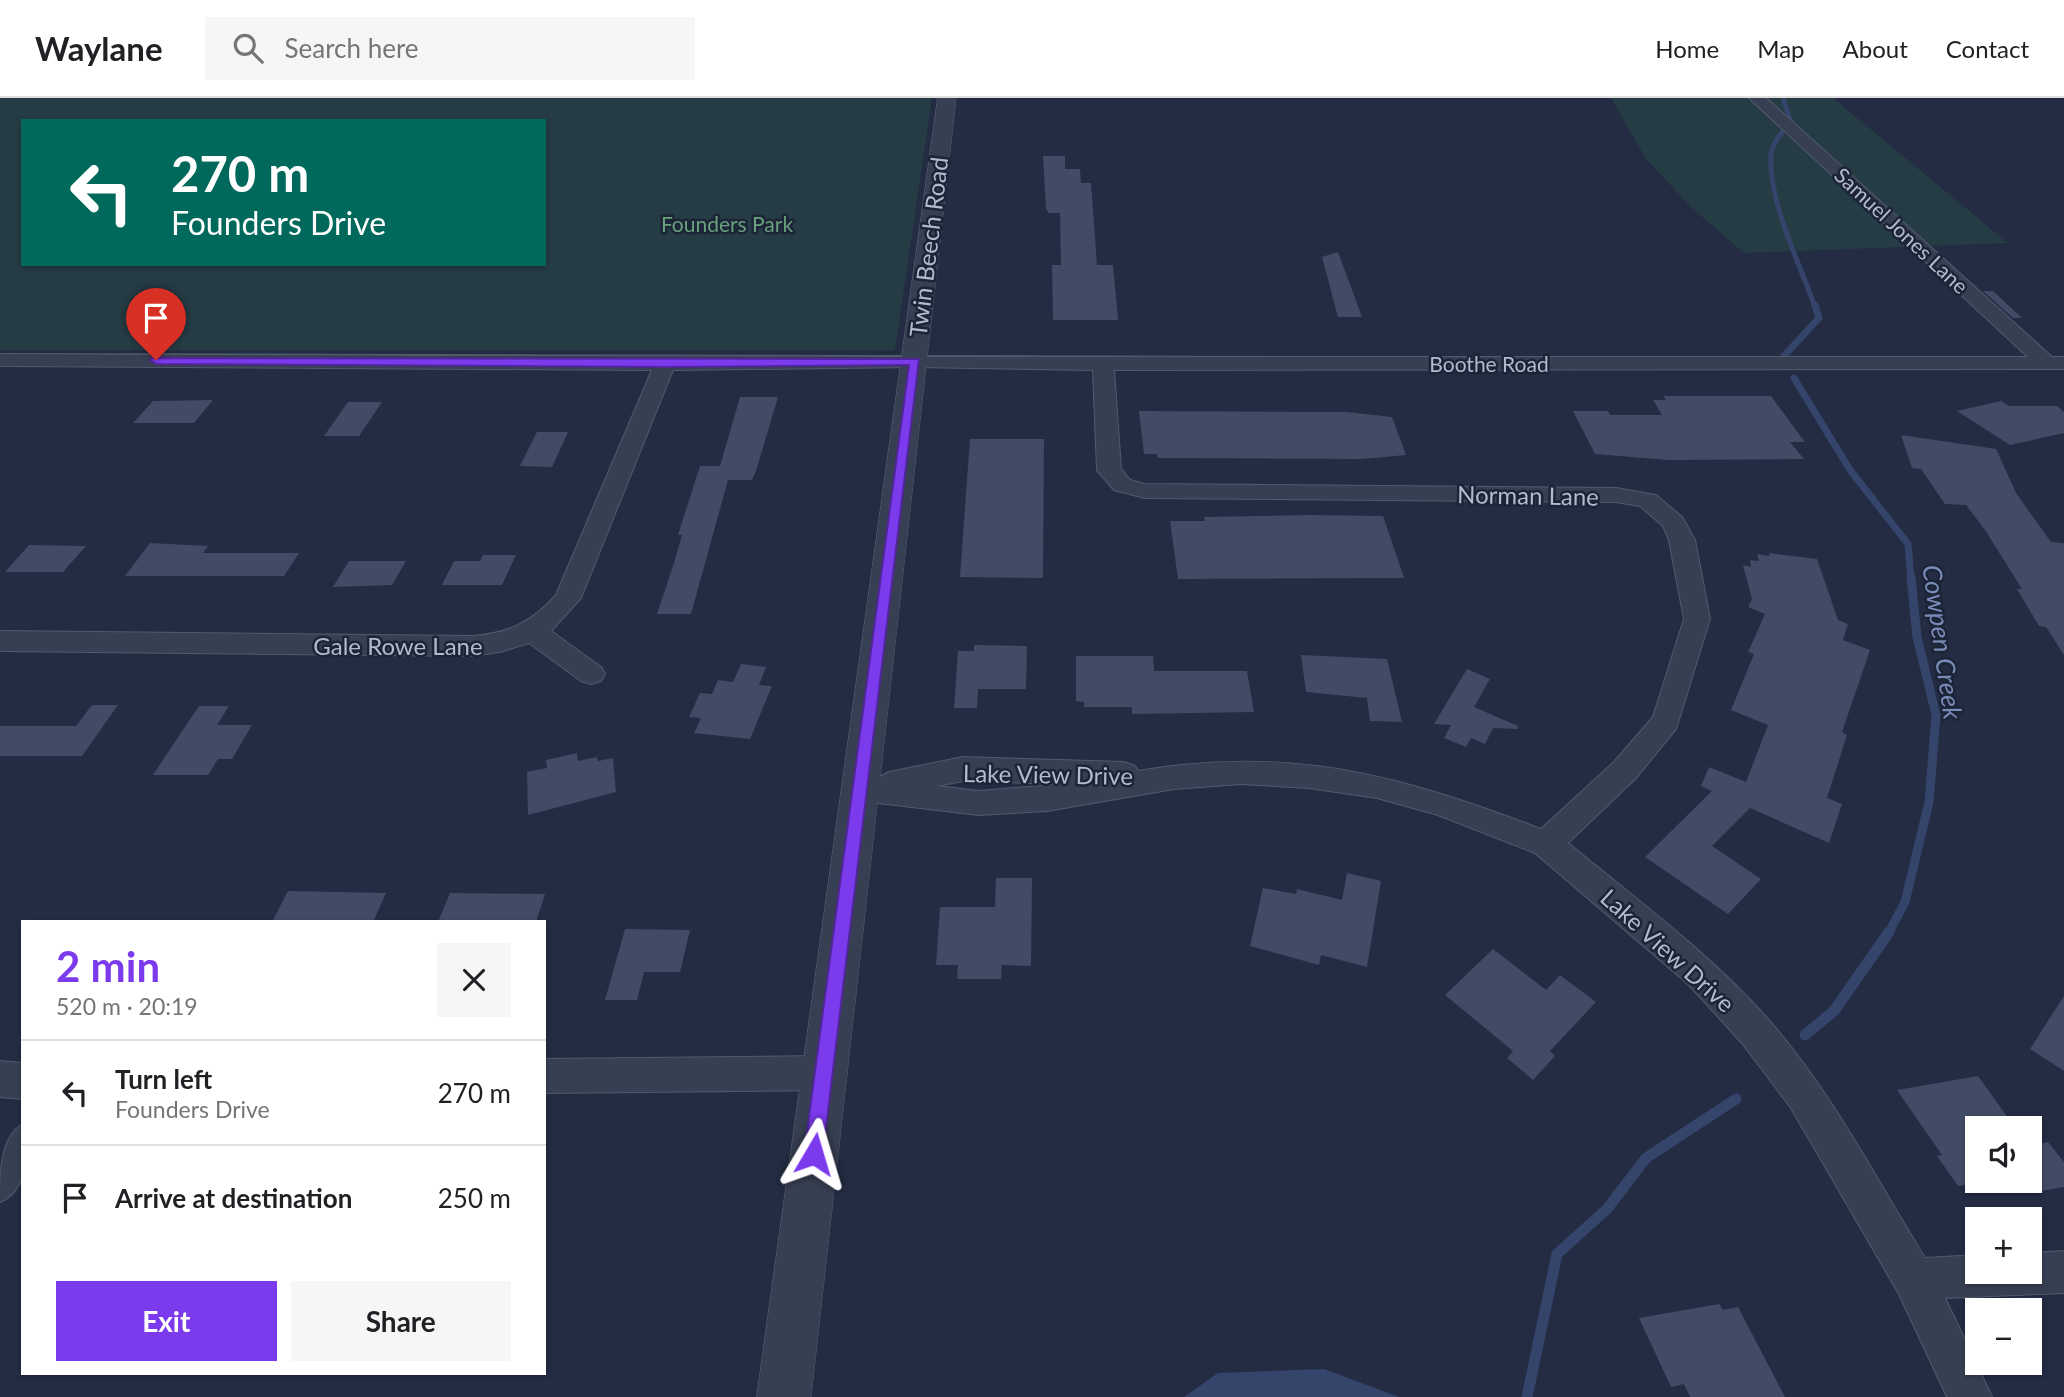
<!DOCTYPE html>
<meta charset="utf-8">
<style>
:root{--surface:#fff;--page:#f6f6f6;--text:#202124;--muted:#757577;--line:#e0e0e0;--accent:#7c3aed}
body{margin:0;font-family:Lato,sans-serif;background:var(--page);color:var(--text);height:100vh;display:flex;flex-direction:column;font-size:26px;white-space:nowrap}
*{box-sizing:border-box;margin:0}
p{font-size:23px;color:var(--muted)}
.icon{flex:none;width:38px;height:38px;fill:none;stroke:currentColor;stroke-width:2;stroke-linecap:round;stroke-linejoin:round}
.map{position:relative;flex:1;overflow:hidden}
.drawer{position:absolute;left:21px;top:822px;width:525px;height:455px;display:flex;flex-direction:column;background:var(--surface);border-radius:0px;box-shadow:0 2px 5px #0004}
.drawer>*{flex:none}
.hud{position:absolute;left:21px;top:21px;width:525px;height:147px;border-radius:0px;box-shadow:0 2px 5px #0004;background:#00695c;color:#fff;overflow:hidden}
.buttons{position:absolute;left:1965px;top:1018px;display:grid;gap:14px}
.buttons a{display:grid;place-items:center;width:77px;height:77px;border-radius:0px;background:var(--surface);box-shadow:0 2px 5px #0004;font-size:35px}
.pin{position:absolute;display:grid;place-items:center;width:60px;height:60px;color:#fff;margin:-72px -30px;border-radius:50% 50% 50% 0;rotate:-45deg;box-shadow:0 0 7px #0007}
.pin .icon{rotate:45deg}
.me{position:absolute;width:77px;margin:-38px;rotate:7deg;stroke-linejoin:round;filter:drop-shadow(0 0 5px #0008)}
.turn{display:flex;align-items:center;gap:24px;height:147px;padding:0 35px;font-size:32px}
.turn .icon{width:91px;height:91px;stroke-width:2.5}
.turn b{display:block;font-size:49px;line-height:60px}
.round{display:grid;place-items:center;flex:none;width:74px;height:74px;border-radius:0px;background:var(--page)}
.headline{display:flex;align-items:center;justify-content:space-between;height:119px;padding:0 35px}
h1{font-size:42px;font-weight:700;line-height:52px;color:var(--accent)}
.cta{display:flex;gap:14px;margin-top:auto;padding:14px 35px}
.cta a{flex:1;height:80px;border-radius:0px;background:var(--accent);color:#fff;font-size:28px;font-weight:700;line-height:80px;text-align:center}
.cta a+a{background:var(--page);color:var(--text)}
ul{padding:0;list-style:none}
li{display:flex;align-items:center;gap:21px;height:105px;padding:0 35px;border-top:2px solid var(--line)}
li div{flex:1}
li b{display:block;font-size:26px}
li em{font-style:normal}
header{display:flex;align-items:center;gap:42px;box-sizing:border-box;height:98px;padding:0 35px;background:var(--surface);border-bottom:2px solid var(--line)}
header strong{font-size:33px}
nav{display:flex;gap:38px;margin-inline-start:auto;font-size:24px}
.search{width:490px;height:63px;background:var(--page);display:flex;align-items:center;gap:18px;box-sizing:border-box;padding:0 24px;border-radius:0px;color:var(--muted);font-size:26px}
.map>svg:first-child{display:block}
.green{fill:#253c44;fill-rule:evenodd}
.water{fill:#35446b}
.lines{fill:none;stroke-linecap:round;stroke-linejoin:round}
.stream-far3{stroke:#35446b;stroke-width:5}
.stream-far2{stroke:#35446b;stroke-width:7}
.stream-far1{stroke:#35446b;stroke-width:9}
.stream{stroke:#35446b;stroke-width:11}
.building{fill:#414b65}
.minor-casing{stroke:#525a6d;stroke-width:2}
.tertiary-casing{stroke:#525a6d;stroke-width:1}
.minor{fill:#373f52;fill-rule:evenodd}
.tertiary{fill:#373f52;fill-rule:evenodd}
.route{fill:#7c3aed;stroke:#51269a;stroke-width:2}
.labels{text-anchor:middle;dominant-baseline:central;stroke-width:5;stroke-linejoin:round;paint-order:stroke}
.far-park-label{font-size:21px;fill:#69a07d;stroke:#1c2438}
.far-street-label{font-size:21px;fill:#b4bacd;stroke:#1c2438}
.street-label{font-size:24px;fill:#b4bacd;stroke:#1c2438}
.water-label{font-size:26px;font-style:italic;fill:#798bb7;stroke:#1c2438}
</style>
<header>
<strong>Waylane</strong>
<div class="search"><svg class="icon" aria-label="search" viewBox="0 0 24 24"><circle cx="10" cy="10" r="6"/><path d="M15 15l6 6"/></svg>Search here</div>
<nav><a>Home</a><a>Map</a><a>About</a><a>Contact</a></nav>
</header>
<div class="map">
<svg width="2064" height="1299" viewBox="0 0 2064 1299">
<rect width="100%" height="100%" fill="#232c43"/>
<g class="green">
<path d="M0 0H932L895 252H0ZM23 23H544V166H23Z"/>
<polygon points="1611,0 1833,0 2008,145 1744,155 1692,110 1646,61"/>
</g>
<polygon class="water" points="1324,1271 1399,1299 1184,1299 1218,1275"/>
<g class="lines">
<g class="stream-far3">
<polyline points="1783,0 1791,25"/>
<path d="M1783 33C1777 40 1772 47 1771 57 1768 103 1800 166 1815 209"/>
</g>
<g class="stream-far2">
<polyline points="1783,259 1819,220 1815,207"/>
<polyline points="1794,280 1850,372 1908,446 1911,481"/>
</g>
<polyline class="stream-far1" points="1888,836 1905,804 1929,704 1936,617 1917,539 1911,479"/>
<g class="stream">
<polyline points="1805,937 1834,913 1889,834"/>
<polyline points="1527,1299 1557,1156 1607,1111 1646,1060 1736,1001"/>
</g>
</g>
<g class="building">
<polygon points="1043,58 1065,58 1065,71 1080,71 1081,85 1091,85 1097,167 1113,167 1118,222 1053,222 1052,167 1061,167 1060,115 1049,115 1046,111"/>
<polygon points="1338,154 1362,219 1338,219 1322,159"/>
<polygon points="1983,193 1993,193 2022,220 2013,220"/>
<polygon points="1663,298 1771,298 1805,344 1790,344 1804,361 1669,362 1595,356 1573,313 1608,313 1610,317 1662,317 1653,302 1666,302"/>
<polygon points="740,299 778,299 756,373 752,382 728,382 691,516 657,516 674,465 682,437 678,437 700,368 720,368"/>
<polygon points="213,302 194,325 133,325 153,303"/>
<polygon points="2001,303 2009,308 2057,308 2064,314 2064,335 2010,347 1957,313"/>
<polygon points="348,304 382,304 359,338 324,338"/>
<polygon points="1139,313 1347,314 1392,319 1406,357 1362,361 1158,360 1157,356 1144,356"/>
<polygon points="537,334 568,334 552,369 520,368"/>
<polygon points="1901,337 1996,351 2016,395 2051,444 2064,445 2064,557 2046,529 2039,528 2017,491 2022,491 1985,432 1966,407 1945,406 1921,371 1912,370"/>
<polygon points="970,341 1044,341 1043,480 960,479"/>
<polygon points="1309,417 1383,418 1404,480 1178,481 1170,423 1205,423 1204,419"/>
<polygon points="150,445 208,448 203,455 299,455 284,478 125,478"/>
<polygon points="29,447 86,448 63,474 5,474"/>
<polygon points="1769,455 1817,461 1838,522 1848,526 1843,542 1870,552 1842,634 1847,637 1827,700 1842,706 1829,745 1750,710 1712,748 1761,781 1728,816 1645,759 1712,693 1701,688 1709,669 1746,684 1768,627 1731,612 1754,556 1748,554 1765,516 1748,509 1752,501 1743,467 1751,469 1750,462 1759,463 1757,456 1770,458"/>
<polygon points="483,457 516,457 502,487 442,487 454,463 480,463"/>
<polygon points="349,463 406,463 392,487 333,489"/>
<polygon points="974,547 1027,548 1026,591 978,591 977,610 954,610 958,553 974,553"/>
<polygon points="1301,557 1387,561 1402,624 1370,623 1367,600 1306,594"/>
<polygon points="1076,558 1153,558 1154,573 1247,573 1254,614 1132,616 1132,609 1084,609 1084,604 1076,603"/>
<polygon points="741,566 766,569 759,587 772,588 750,641 694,635 701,620 689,619 700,595 712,596 718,582 733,584"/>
<polygon points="1467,571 1490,581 1474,609 1518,628 1518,631 1493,630 1485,646 1471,640 1466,649 1444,640 1451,627 1434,626"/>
<polygon points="92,607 118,607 82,658 0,658 0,628 76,628"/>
<polygon points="199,608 229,608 217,627 252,627 232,661 218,661 208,677 153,677"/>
<polygon points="577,655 578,663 597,659 598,663 613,660 616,694 528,717 527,674 547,670 546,662"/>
<polygon points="1347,775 1381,783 1367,869 1321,857 1319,867 1250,848 1263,790 1296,796 1297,791 1342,802"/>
<polygon points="996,780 1032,780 1031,868 1002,867 1001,881 957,881 958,867 936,867 940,809 995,809"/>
<polygon points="288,793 386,795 373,824 272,824"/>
<polygon points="450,795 545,796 536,824 438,824"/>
<polygon points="625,831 690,832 680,874 644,874 637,902 605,902"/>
<polygon points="1493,851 1546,892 1560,877 1596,904 1550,953 1555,958 1533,982 1507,960 1513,953 1445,897"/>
<polygon points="2064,898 2064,973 2030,951"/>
<polygon points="1978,978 2016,1031 1978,1031 1978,1085 1958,1088 1937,1058 1942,1057 1897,992"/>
<polygon points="2048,1044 2064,1064 2064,1089 2030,1095 2030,1047"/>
<polygon points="1719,1206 1723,1212 1738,1209 1785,1299 1690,1299 1684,1286 1671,1289 1639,1220"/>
</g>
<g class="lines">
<defs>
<g id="minor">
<path d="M1749 0H1766L2052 259H2064V271L1114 272 1121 371 1130 382 1145 386 1616 390 1656 397 1682 419 1695 442 1710 521 1676 631 1636 680 1568 745C1636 801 1708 854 1767 920 1830 991 1875 1079 1925 1160L1978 1157V1174H2030V1155L2064 1153V1195L1945 1200 1992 1299H1947L1899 1196 1791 1010 1742 945 1688 886 1535 755 1438 717 1377 700 1309 690 1241 686 1174 691 1047 713 979 717 861 703 850 699 846 691 850 683 861 679 876 681 889 674 963 659 1124 664 1135 668 1138 673C1291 647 1399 677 1541 731L1614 664 1653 619 1684 521 1669 442 1663 428 1640 408 1616 404 1145 400 1114 392 1097 372 1093 272 915 269 673 272 581 500 551 533 601 569 605 576 601 583 591 586 581 583 529 545 500 554 471 558 0 553V533L471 538C507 536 533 524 556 497L652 272 0 268V256C676 260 1352 259 2028 259ZM963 683 1065 686 979 693 937 688Z"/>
<polygon points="825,958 838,963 844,975 838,987 825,992 544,995 544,961"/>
<polygon points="0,963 23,965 23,1001 0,999"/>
<path d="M23 1026C23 1055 31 1091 0 1104 0 1075 0 1039 23 1026Z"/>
</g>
<polygon id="tertiary" points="938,0 956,0 811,1299 757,1299"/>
</defs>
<use href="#minor" class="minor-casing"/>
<use href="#tertiary" class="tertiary-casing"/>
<use href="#minor" class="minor"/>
<use href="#tertiary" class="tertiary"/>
</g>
<polygon class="route" points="152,260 919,261 822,1063 814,1066 807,1063 804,1056 909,267 665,269 156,266 150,262"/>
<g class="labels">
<g class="far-park-label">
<text x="727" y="125">Founders Park</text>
</g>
<g class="far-street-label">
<text transform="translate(1902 132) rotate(43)">Samuel Jones Lane</text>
<text x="1489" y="265">Boothe Road</text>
</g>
<g class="street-label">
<text transform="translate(928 149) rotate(-83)">Twin Beech Road</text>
<text transform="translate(1528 397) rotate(1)">Norman Lane</text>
<text x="398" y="547">Gale Rowe Lane</text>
<text transform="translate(1048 676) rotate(1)">Lake View Drive</text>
<text transform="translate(1668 852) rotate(42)">Lake View Drive</text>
</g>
<g class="water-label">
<text transform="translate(1943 544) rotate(82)">Cowpen Creek</text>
</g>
</g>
</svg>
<div class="buttons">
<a><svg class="icon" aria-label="sound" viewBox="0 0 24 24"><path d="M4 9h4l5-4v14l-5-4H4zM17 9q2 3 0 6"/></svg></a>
<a>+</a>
<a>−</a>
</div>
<div class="pin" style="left:156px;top:262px;background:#d93025"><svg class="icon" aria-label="arrive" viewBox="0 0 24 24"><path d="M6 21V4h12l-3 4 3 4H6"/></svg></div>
<svg class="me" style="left:814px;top:1056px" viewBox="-20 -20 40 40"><path d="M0-17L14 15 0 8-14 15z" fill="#7c3aed" stroke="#fff" stroke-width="4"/></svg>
<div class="hud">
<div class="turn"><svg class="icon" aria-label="left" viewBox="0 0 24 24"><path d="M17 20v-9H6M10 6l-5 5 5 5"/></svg><div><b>270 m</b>Founders Drive</div></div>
</div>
<section class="drawer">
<div class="headline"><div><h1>2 min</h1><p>520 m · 20:19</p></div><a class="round"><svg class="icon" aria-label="close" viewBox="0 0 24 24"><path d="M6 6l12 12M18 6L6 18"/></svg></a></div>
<ul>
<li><svg class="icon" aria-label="left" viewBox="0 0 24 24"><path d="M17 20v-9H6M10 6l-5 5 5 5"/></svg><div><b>Turn left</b><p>Founders Drive</p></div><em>270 m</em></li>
<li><svg class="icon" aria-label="arrive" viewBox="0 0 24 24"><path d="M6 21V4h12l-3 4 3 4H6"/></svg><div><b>Arrive at destination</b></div><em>250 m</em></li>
</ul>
<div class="cta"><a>Exit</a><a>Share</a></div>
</section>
</div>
